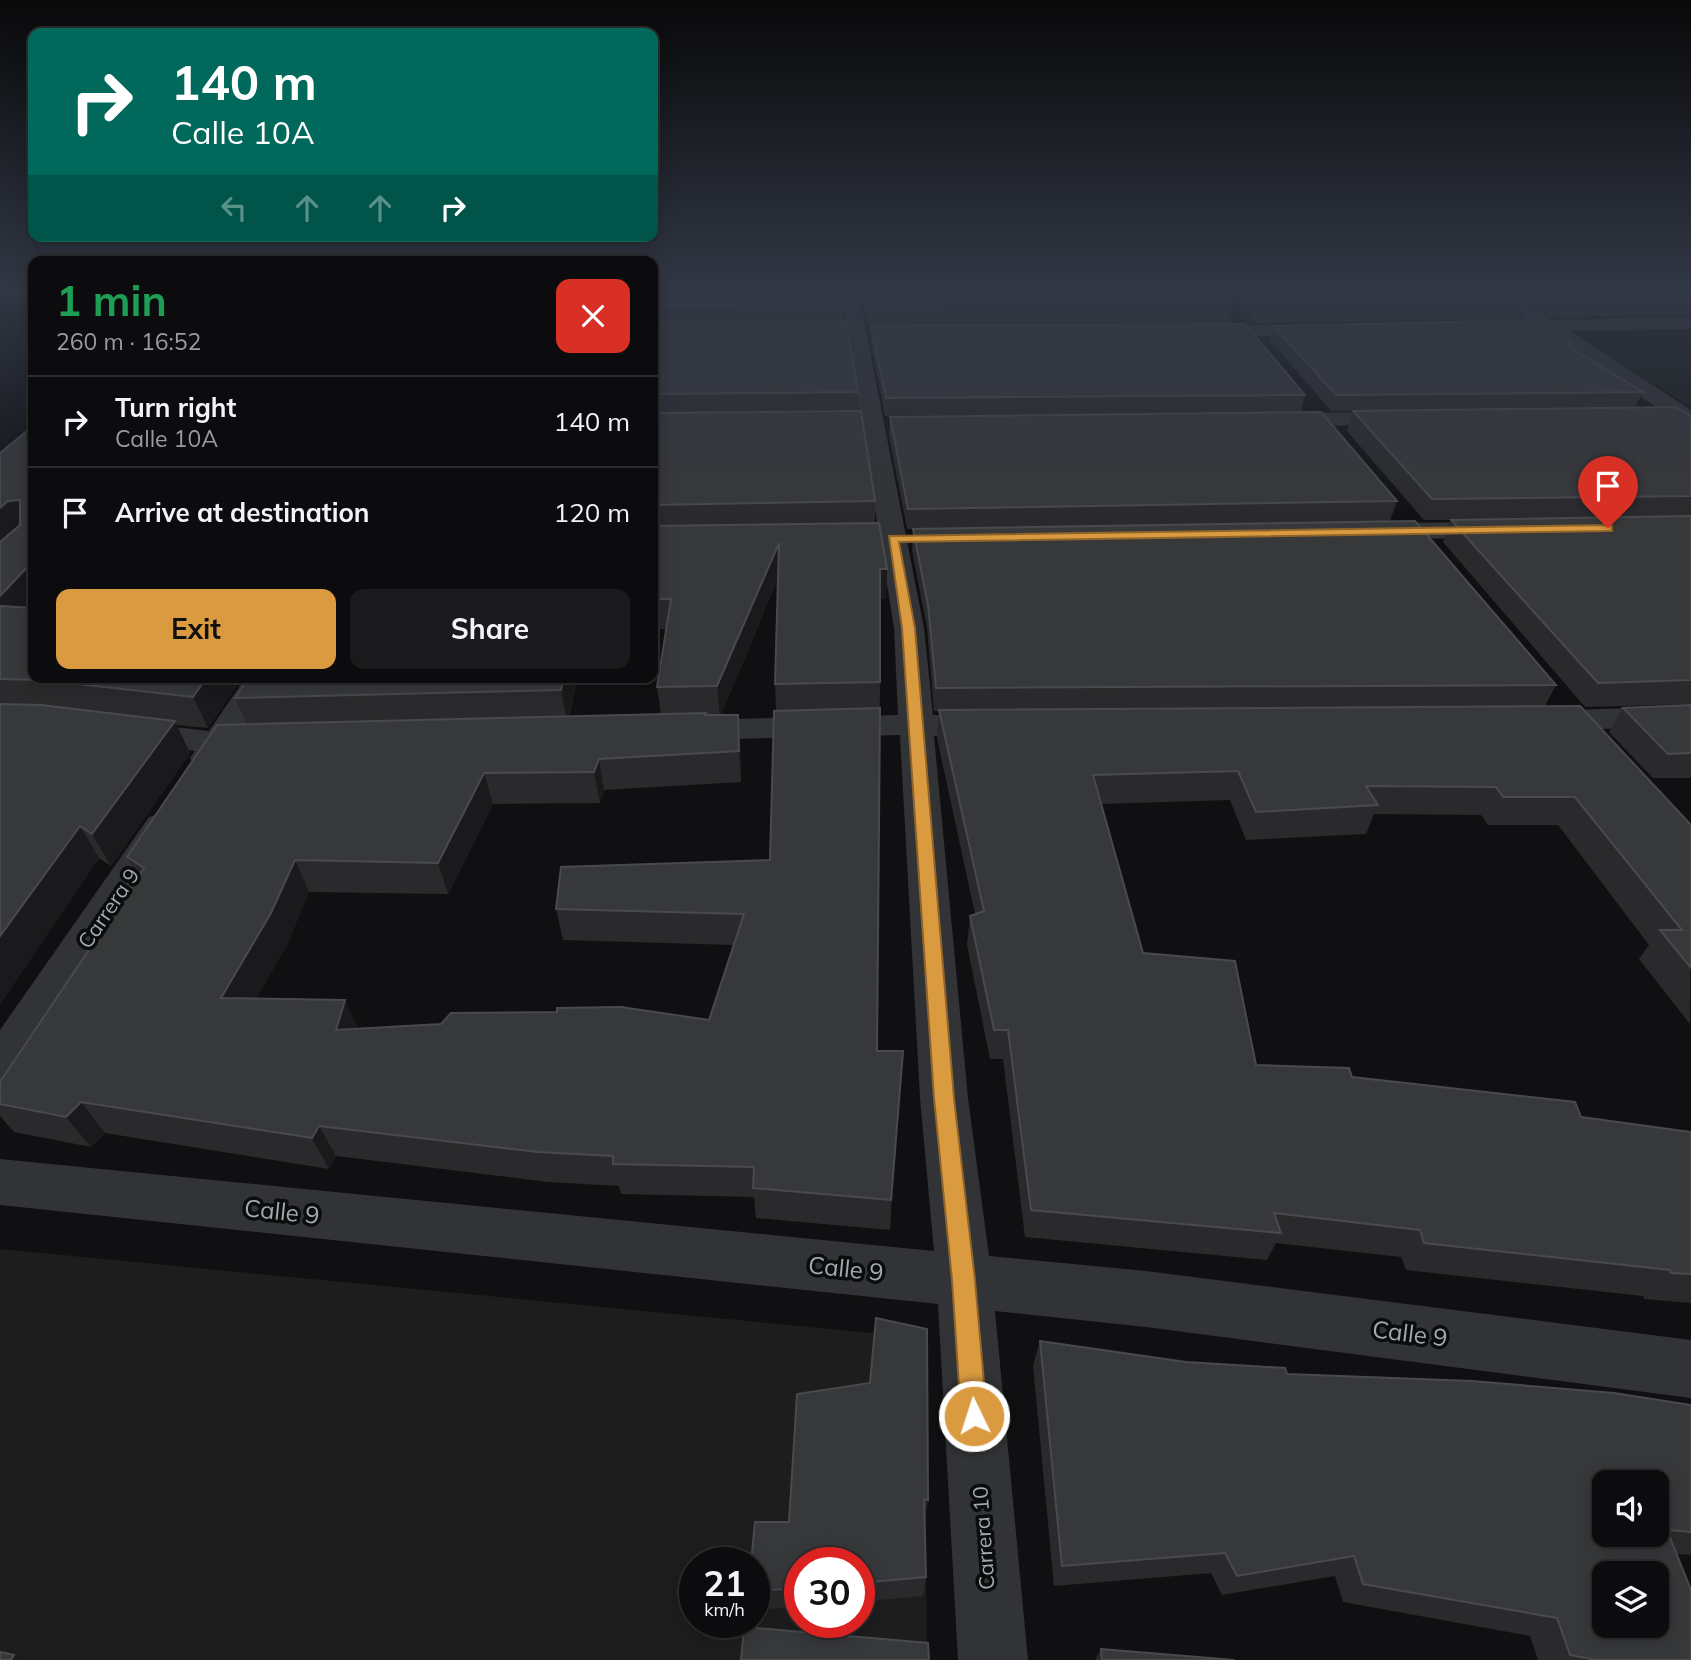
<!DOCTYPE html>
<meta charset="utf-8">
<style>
:root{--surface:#0c0c0e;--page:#1a1a1c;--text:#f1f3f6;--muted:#9a9b9e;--line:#2c2c2e;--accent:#da9a40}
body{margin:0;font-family:Mulish,sans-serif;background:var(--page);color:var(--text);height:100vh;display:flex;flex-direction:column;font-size:26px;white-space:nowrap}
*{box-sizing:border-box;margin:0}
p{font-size:23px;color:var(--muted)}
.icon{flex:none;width:38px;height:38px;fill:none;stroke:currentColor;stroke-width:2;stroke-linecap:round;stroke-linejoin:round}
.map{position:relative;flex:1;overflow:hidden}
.side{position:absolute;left:28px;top:256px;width:630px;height:427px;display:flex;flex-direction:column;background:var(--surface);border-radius:14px;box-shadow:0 4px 18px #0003,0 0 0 2px var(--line)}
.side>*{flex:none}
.top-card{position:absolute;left:28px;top:28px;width:630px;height:214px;border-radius:14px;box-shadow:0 4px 18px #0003,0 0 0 2px var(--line);background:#00695c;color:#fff;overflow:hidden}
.controls{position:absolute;left:1592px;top:1470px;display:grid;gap:14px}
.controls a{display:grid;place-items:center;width:77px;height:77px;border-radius:14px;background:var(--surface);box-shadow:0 4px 18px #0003,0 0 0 2px var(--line);font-size:35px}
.speed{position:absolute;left:679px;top:1547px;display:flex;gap:14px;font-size:35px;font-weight:700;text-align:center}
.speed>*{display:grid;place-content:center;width:91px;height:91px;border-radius:50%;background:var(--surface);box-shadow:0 4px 18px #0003,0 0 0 2px var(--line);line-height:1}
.speed small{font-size:18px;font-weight:400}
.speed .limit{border:10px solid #d22;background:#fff;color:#111}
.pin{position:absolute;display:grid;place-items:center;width:60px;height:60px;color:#fff;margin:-72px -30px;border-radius:50% 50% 50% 0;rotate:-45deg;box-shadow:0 0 7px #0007}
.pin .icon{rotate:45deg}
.me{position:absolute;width:77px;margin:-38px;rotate:356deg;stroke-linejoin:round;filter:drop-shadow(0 0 5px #0008)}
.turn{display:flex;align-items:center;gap:24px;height:147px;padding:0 28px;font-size:32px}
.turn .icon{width:91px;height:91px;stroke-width:2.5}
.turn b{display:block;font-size:49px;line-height:60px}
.lanes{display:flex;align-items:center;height:66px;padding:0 28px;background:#0003;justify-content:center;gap:35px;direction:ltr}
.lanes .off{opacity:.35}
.round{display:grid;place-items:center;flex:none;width:74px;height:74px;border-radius:14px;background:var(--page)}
.overview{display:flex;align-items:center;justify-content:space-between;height:119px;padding:0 28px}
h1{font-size:42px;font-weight:700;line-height:52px;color:#1e9e55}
.cta{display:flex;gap:14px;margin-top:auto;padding:14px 28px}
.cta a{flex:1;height:80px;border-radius:14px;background:var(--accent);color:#111;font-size:28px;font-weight:700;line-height:80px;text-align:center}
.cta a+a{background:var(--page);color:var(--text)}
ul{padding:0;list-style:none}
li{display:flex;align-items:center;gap:21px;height:91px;padding:0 28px;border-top:2px solid var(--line)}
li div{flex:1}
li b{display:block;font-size:26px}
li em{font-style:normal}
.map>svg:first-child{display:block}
.built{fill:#1d1d1e;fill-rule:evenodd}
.green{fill:#171c18}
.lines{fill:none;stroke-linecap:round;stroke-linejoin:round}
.minor{fill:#323336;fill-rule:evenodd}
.wall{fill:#2a2a2c;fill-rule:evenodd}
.shaded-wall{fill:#1a1a1c}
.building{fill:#37383a;stroke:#484a4d;stroke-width:2;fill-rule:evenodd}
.route{fill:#da9a40;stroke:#8e642a;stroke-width:2}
.labels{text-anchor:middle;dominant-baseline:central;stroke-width:7;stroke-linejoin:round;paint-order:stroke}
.street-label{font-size:21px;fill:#a3a8b1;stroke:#0b0c0c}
.near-street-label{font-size:24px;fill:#a3a8b1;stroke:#0b0c0c}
</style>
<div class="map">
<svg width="1691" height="1660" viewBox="0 0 1691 1660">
<rect width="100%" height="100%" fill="#101012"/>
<path class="built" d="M0 1249 924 1338 927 1660H0ZM695 1563H754V1622H695ZM800 1563H859V1622H800Z"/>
<polygon class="green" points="1691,352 1691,407 1605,354"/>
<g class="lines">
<g class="minor">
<polygon points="840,290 858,290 924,628 933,715 990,716 1002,719 1007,726 1002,733 990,736 934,736 968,1098 989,1256 1146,1271 1691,1340 1691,1398 1146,1327 995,1311 1028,1660 958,1660 938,1304 0,1205 0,1159 934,1251 920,1098 900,735 687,740 675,737 670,730 675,723 687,720 898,715 894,628"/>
<polygon points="1485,290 1507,290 1552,320 1691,317 1691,329 1570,331 1691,410 1691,427 1683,425 1544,332 1487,331 1484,327 1487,323 1527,320"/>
<polygon points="1325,324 1335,330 1332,334 1200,338 1190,332 1200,326"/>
<polygon points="1403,412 1411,414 1414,419 1411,424 1275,427 1267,425 1264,420 1267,415 1275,413"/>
<polygon points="1500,522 1510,524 1514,530 1510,536 1500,538 1371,539 1361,537 1357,531 1361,525 1371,523"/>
<polygon points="246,677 279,677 243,732 271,734 277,742 271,750 229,753 221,766 208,769 195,766 190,758 195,751 119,740 114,733 119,726 131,722 209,731"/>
<polygon points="1691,706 1691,726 1540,731 1528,728 1523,721 1528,714 1540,711"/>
<polygon points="163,813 177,817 182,826 17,1082 0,1088 0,1030 149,817"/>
</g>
</g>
<g class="wall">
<polygon points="0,290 33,290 33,296 0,298"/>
<path d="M653 290 843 304V321L858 392V411L875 501V523L887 569 886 598 880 599V682L877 1051 901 1082 890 1230 756 1218 754 1197 621 1194 619 1186 548 1182 336 1156 329 1169 105 1133 91 1147 14 1132 0 1116V1082L138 876 127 857 247 724 235 698 249 677H578L569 716 661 714 657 687 667 629H653ZM778 578 775 684 776 711 770 860 556 909 563 940 734 945 709 1020 358 1028 256 999 287 945 309 892 448 894 493 804 600 803 604 790 741 782 740 745 721 715Z"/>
<polygon points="860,290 1224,290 1232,301 1228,323 915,326 1305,395 1301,412 1397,501 1390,521 1556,685 1545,706 1691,825 1690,1024 1639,959 1649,945 1558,825 1488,825 1481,815 1374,814 1366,834 1246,840 1230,800 1101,804 1143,953 1256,1065 1352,1077 1581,1117 1691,1132 1691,1303 1644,1299 1643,1296 1406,1270 1401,1257 1276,1243 1267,1260 1025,1237 1003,1059 990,1059 967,945 970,916 975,914 937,738 939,711 934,711 927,628 912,551 913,529 907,529 889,436 890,417 1153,414 885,416 871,343 871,326 868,326"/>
<polygon points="1227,290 1691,290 1691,314 1596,316 1590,313 1588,317 1554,317 1526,300 1519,319 1255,323"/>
<polygon points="1273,326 1572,342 1570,348 1643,392 1635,407 1691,416 1691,704 1585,707 1443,542 1451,520 1424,520 1347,431 1353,411 1331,411 1270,340"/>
<polygon points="0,453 33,677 243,677 208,728 176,725 190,753 111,866 99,858 0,1004"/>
<polygon points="1691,705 1691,778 1653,778 1609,732 1623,708"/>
<polygon points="1040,1341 1186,1362 1287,1374 1691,1405 1691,1555 1677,1554 1691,1660 1538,1660 1530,1636 1343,1602 1335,1576 1222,1595 1211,1573 1054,1586 1033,1366"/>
<polygon points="797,1394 928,1500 925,1520 924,1520 926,1577 923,1596 859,1602 859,1563 800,1563 800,1607 754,1610 754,1563 789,1522"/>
<polygon points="1101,1649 1234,1660 1095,1660"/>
</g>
<g class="shaded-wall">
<polygon points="20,500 33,525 0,549 0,508 8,501"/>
<polygon points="779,543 780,572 720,717 717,686"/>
<polygon points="33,561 33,608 0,622 0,596"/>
<polygon points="880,569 887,569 886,598 879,599"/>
<polygon points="207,677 243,677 208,728 193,697"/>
<polygon points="564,677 578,677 567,721 561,690"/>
<polygon points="738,715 740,745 741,782 739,751"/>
<polygon points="175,721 190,753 111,866 92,834"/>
<polygon points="599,759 604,790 600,803 594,772"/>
<polygon points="484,773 493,804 448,894 438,863"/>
<polygon points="80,826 99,858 0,1004 0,936"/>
<polygon points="295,860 309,892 287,945 239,1030 221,998"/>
<polygon points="345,1000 360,1032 336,1030"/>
<polygon points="903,1051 901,1082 890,1230 891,1200"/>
<polygon points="81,1102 105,1133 91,1147 66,1117"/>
<polygon points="319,1126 336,1156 329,1169 312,1138"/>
<polygon points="14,1655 23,1660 11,1660"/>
</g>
<g class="building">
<polygon points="653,290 841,290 843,304 653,305"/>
<polygon points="865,290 1224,290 1232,301 868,304"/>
<polygon points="1251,290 1520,290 1528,296 1260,301"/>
<polygon points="1555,290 1691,290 1691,292 1606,294 1599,291 1598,294 1563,295"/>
<polygon points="1537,320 1572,342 1569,347 1643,392 1336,395 1273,326"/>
<polygon points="653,321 846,321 858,392 653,394"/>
<polygon points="1245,324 1305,395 886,398 871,326"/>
<polygon points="1676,407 1691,416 1691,496 1432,499 1353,411"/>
<polygon points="861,411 875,501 653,505 653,413"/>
<polygon points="1321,412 1397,501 908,509 890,417"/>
<polygon points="27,431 33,431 33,561 0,596 0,542 20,525 20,500 8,501 0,508 0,453"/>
<polygon points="1691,516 1691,680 1598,683 1451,520"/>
<polygon points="1415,521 1556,685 936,688 928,605 913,529"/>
<polygon points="879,523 887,569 880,569 880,682 775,684 779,543 717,686 657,687 671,599 653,599 653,526"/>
<polygon points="0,606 33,608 33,677 207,677 193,697 42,680 0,679"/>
<polygon points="249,677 564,677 561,690 235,698"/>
<polygon points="0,704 41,705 175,721 92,834 80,826 0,936"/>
<polygon points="1691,705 1691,753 1668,754 1623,708"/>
<polygon points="1580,706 1691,825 1691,968 1660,930 1682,930 1575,797 1503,797 1496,787 1366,786 1378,805 1256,812 1238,771 1093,775 1143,953 1235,961 1256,1065 1349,1068 1352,1077 1575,1102 1581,1117 1691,1132 1691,1274 1671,1273 1670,1270 1424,1243 1420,1230 1274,1213 1281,1233 1031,1210 1008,1030 994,1030 970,916 984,911 939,710"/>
<polygon points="880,708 877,1051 903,1051 891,1200 753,1188 754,1167 613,1164 613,1156 538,1152 319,1126 312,1138 81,1102 66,1117 0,1104 0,1082 144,868 127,857 217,725 706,713 705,715 738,715 739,751 599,759 594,772 484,773 438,863 295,860 271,913 221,998 345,1000 336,1030 441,1024 451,1013 557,1012 557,1008 621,1007 709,1020 744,914 556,909 561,867 770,860 774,711"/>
<polygon points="876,1318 927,1329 928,1500 924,1499 926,1577 859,1583 859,1563 800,1563 800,1588 754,1591 754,1563 751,1563 755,1522 789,1522 797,1394 870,1383"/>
<path d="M1040 1341 1186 1362 1285 1368 1287 1374 1472 1381 1614 1393 1691 1405V1532L1667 1530 1691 1590V1660H1596L1570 1655 1557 1618 1363 1584 1354 1556 1237 1576 1225 1553 1062 1566ZM1605 1482H1657V1535H1605ZM1605 1573H1657V1626H1605Z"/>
<polygon points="744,1627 928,1643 929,1660 741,1660"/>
<polygon points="1101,1649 1234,1660 1102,1660"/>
<polygon points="0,1652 14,1655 11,1660 0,1660"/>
</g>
<linearGradient id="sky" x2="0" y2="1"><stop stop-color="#09090a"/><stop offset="0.55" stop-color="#313744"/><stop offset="1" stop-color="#313744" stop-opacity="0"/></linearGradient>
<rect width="1691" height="523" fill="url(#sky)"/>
<polygon class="route" points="1608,525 1612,526 1612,531 899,542 915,628 954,1098 975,1280 987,1416 983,1425 974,1428 965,1425 961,1416 952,1280 934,1098 902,628 889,536"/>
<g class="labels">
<g class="street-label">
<text transform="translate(108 908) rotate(-56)">Carrera 9</text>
<text transform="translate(983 1538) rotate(-94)">Carrera 10</text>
</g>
<g class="near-street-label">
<text transform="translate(282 1211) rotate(6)">Calle 9</text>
<text transform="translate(846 1268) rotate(6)">Calle 9</text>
<text transform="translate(1410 1333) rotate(7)">Calle 9</text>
</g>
</g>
</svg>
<div class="controls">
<a><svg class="icon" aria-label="sound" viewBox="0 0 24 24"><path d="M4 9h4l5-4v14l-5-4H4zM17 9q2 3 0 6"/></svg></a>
<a><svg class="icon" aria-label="layers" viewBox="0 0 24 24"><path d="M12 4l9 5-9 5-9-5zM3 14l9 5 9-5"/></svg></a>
</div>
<div class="speed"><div>21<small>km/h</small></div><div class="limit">30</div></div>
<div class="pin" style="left:1608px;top:528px;background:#d93025"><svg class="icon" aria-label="arrive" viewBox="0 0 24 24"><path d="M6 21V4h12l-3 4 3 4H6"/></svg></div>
<svg class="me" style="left:974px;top:1416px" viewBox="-20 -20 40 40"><circle r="17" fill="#da9a40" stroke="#fff" stroke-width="3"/><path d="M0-11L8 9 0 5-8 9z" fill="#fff"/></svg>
<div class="top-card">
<div class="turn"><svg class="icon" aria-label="right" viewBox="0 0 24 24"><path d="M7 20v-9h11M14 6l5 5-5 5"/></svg><div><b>140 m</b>Calle 10A</div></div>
<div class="lanes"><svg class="icon off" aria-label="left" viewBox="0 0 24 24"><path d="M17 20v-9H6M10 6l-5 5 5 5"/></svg><svg class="icon off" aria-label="ahead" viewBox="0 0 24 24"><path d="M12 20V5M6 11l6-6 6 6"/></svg><svg class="icon off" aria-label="ahead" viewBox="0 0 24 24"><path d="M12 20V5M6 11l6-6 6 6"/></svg><svg class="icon" aria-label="right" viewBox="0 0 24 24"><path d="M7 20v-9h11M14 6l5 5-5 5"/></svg></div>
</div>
<section class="side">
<div class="overview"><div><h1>1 min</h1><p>260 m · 16:52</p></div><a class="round" style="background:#d93025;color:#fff"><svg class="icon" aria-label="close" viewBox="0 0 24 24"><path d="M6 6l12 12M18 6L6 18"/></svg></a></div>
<ul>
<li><svg class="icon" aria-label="right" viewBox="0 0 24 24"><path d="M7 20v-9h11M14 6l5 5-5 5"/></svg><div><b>Turn right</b><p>Calle 10A</p></div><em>140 m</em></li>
<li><svg class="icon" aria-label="arrive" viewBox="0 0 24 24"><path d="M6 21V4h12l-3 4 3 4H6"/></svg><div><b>Arrive at destination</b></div><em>120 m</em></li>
</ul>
<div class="cta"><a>Exit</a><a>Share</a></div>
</section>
</div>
